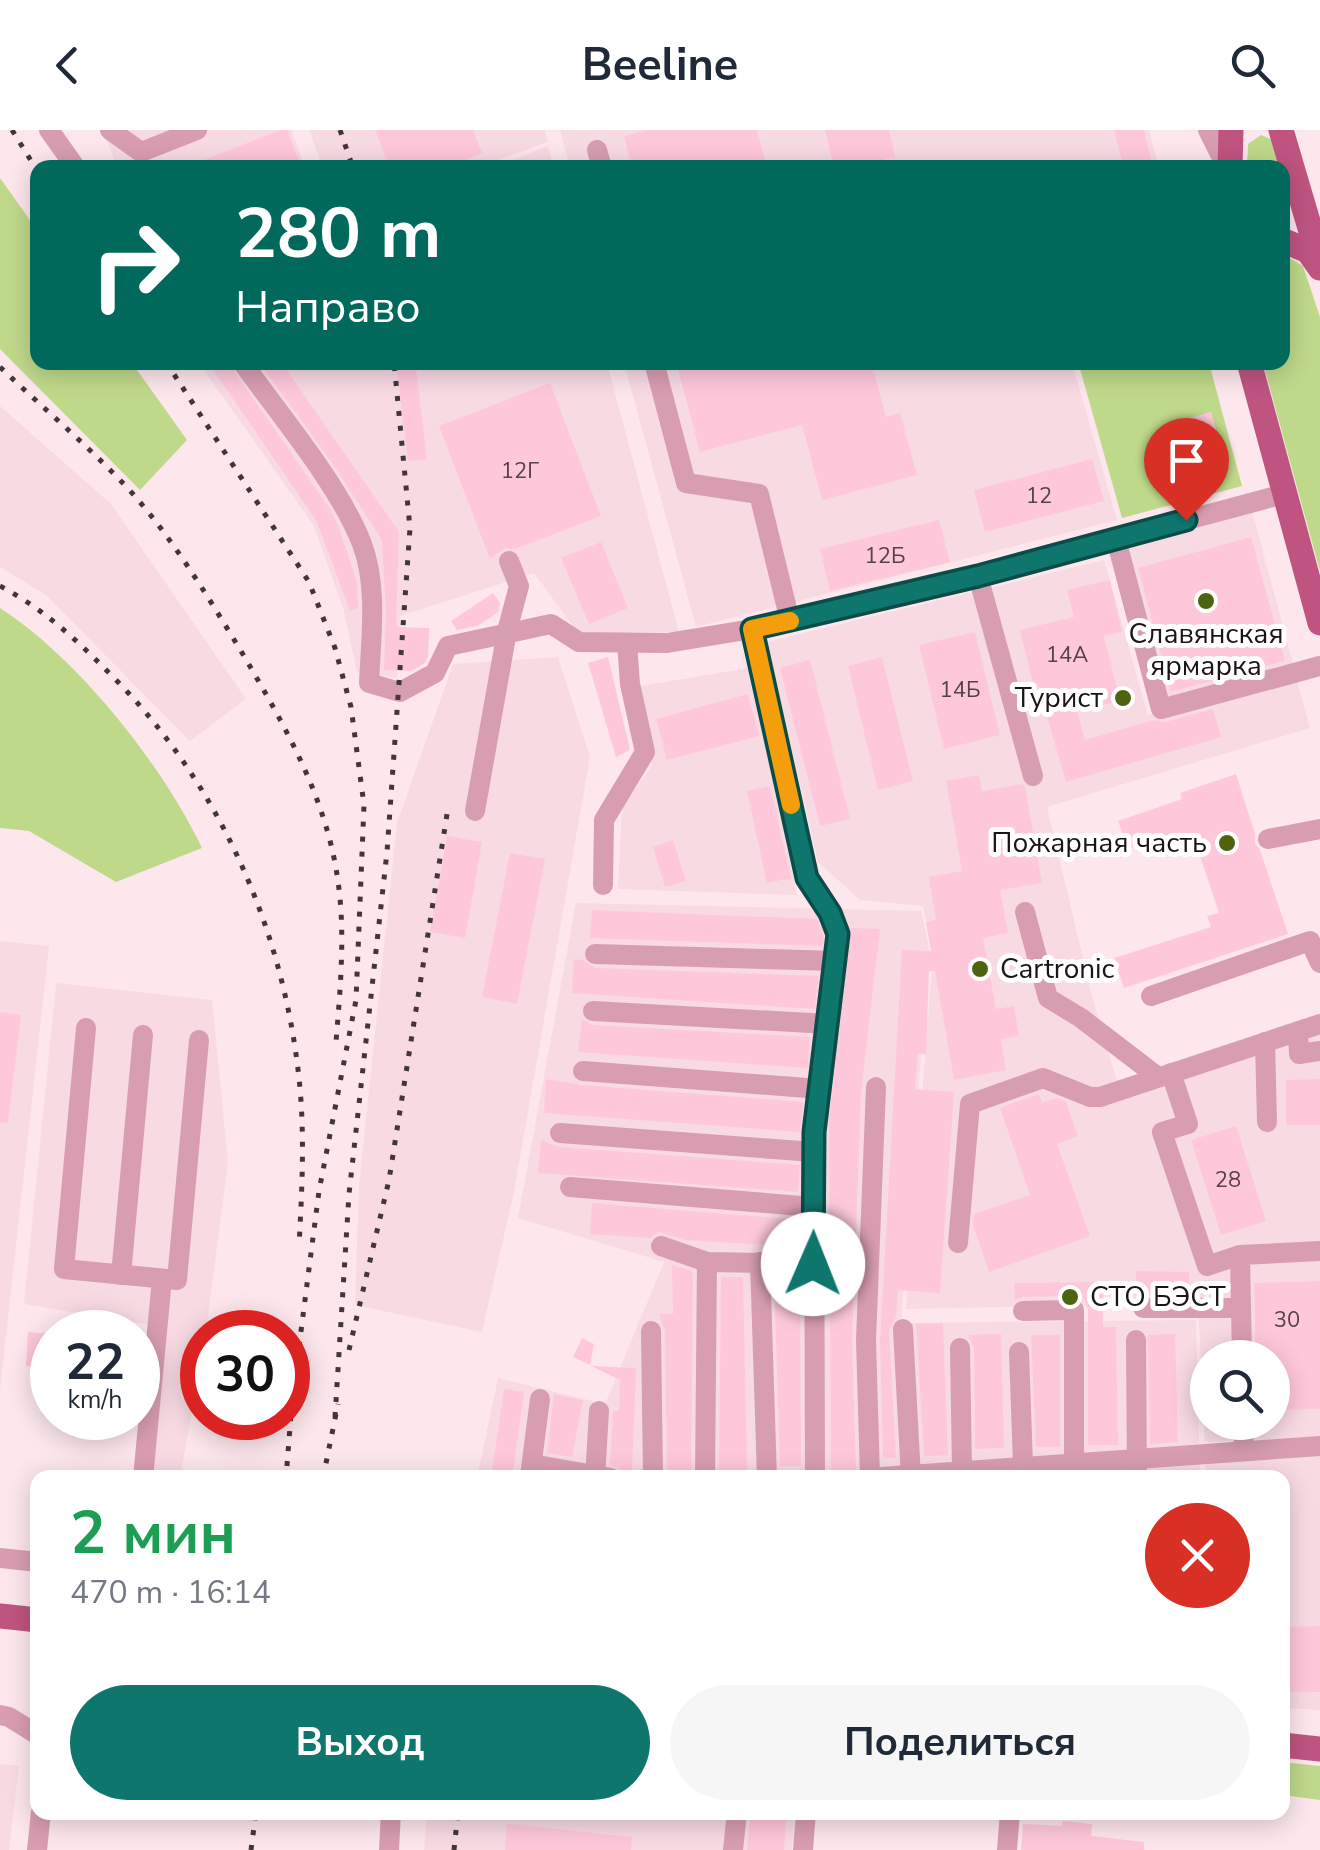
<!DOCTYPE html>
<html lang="ru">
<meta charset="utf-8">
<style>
:root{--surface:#fff;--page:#f6f6f7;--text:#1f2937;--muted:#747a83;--accent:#0f766e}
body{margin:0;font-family:"Nunito Sans",sans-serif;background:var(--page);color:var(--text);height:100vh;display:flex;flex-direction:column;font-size:38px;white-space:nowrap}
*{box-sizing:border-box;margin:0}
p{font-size:32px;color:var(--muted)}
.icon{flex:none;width:55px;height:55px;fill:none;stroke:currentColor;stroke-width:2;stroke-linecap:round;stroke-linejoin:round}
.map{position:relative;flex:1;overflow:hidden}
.side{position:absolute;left:30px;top:1340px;width:1260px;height:350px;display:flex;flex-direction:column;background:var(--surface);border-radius:20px;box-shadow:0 5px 25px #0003}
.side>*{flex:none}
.guide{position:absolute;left:30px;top:30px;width:1260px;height:210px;border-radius:20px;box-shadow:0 5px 25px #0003;background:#00695c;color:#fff;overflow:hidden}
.buttons{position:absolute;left:1190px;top:1210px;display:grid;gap:20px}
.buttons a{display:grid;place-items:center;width:100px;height:100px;border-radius:50%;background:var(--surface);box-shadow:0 5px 25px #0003;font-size:50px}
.speed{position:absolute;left:30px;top:1180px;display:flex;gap:20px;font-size:50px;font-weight:700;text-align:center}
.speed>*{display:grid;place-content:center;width:130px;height:130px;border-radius:50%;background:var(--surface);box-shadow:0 5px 25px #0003;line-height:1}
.speed small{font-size:25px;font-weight:400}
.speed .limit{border:15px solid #d22;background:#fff;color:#111}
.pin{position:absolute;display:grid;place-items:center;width:85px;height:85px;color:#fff;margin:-102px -42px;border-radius:50% 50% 50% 0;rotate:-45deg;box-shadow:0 0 10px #0007}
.pin .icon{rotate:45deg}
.me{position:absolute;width:110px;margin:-55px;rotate:1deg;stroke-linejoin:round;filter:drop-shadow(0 0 8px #0008)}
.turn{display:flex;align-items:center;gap:35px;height:210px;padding:0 40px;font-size:45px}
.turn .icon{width:130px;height:130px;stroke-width:2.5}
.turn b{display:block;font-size:70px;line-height:85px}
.round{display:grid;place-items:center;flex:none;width:105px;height:105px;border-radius:52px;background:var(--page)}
.headline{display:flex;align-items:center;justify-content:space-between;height:170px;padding:0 40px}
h1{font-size:60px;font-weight:700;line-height:75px;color:#1e9e55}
.primary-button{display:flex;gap:20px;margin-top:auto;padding:20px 40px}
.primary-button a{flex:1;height:115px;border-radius:60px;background:var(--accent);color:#fff;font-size:40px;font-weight:700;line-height:115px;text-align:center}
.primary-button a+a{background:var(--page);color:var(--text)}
header{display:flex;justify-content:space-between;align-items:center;height:130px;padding:0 40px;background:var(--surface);font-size:45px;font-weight:700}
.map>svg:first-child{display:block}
.built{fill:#f8dae3;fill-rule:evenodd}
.green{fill:#bfd98a}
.building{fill:#ffc8da}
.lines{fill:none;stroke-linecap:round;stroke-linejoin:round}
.minor{stroke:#d99db2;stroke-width:20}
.major{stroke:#bf5480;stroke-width:25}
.rail{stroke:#41373a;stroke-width:5;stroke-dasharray:5 10;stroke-linecap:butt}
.route-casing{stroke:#0a4d48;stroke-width:25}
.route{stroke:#0f766e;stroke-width:18}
.slow{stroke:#f59e0b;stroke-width:18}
.poi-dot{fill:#4e630e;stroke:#fff;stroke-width:4}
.labels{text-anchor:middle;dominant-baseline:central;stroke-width:10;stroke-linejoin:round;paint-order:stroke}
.number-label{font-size:22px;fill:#554248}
.poi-label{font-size:28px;fill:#1c1517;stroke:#fff;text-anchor:end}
</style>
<header><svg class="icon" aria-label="back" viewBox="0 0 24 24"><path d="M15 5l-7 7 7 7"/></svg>Beeline<svg class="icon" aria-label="search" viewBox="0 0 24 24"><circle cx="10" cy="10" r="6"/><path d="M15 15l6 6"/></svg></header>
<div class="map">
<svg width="1320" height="1720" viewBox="0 0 1320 1720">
<rect width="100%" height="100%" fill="#fde7ed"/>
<g class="built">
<polygon points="103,0 291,0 305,37 183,38 180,33 167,37 117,37"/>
<polygon points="309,0 545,0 548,12 479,37 323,38"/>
<polygon points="560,0 1149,0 1159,37 570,37"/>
<polygon points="548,16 554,37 495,37"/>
<polygon points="199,233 607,233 679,502 578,503 534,443 400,486 397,548 357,542 344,481 314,396"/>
<polygon points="624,233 1072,233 1117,390 696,497"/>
<polygon points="0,276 111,374 246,569 190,611 46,465 0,437"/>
<polygon points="1251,377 1294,537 1165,572 1122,412"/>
<path d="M1104 430 1148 585 1296 547 1310 598 1047 677 1093 870 1121 965 1320 898V1307L1205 1312 1198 1173 906 1179 933 822 923 776 860 770 818 732 767 512ZM1208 1228H1272V1292H1208Z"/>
<polygon points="558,527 590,627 514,1062 482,1202 355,1175 359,1056 397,693 453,534"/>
<polygon points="749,538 797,765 618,759 622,677 652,636 641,556"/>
<polygon points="576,773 921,781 929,817 901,1193 1196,1190 1200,1347 477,1348 498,1248 605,1274 664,1132 518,1088"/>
<polygon points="0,811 49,816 0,1261"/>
<polygon points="56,853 212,870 228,1032 206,1202 202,1202 202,1227 180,1347 148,1347 162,1197 24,1174"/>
<polygon points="1320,1325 1320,1580 1283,1578 1282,1348 1206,1347 1205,1331"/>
<polygon points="0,1634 19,1636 9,1720 0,1720"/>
<polygon points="427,1683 795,1683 792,1720 424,1720"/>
</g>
<g class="green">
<polygon points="1261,5 1273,10 1282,37 1247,37 1248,14"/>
<polygon points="0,48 37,100 38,232 132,233 187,310 140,360 0,219"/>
<polygon points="1283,124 1303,136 1320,187 1320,441 1263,233 1282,232"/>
<polygon points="1089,232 1209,233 1242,356 1122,388 1079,235"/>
<path d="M0 478C78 528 163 636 202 718L116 752 29 701 0 698Z"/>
<polygon points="1282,1632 1320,1636 1320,1670 1283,1665"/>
</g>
<g class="building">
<polygon points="280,0 287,0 302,38 184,38"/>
<polygon points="375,0 473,0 482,23 445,38 390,38"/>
<polygon points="649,0 757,0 767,38 632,38 624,6"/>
<polygon points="825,0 889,0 895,27 849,38 834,38"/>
<polygon points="1114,0 1144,0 1153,38 1124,38"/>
<polygon points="208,232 228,232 328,376 338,395 357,452 358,478 350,481 317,392"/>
<polygon points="259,232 281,232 399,402 396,494 398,497 429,498 428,526 425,533 411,541 384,540 386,482 382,410 335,337"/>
<polygon points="396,232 415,232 427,329 408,331"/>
<polygon points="676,232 871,232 886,287 900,283 917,345 822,370 802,295 700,322"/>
<polygon points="550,253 601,386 515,419 505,418 490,429 439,296"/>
<polygon points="1211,282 1227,337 1162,355 1154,326 1186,317 1179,291"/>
<polygon points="1092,329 1104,371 985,402 974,360"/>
<polygon points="939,390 950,432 830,461 820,419"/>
<polygon points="1251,407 1285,531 1171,562 1138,438"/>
<polygon points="601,412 628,478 589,494 561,428"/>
<polygon points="1110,450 1122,502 1104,506 1120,571 1077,581 1085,610 1154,590 1165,592 1213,579 1221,607 1066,652 1037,553 1033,554 1020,500 1074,487 1067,460"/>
<polygon points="493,463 500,473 498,482 478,496 457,500 451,491"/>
<polygon points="975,502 1000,605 944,619 919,515"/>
<polygon points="608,527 630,620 616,627 588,533"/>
<polygon points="882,527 913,651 878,660 848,536"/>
<polygon points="810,530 850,689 820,696 780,538"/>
<polygon points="748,564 759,606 667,630 656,589"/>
<polygon points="1236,644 1255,704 1255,713 1260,720 1288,804 1124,858 1114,828 1211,797 1207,786 1219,783 1197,717 1180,723 1174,704 1128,719 1118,691 1182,669 1180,663"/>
<polygon points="979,645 982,661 1022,654 1025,657 1042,753 1000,760 1008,803 983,808 996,879 1014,876 1019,906 1001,909 1006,940 954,950 935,841 929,841 926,924 918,924 915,959 954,962 940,1163 898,1160 896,1187 889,1200 896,1328 883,1328 880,1210 902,820 931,821 926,792 936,790 929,747 962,741 946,651"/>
<polygon points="770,656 791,748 767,753 747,661"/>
<polygon points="447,706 482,712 465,808 430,802"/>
<polygon points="673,710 686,751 665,757 653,717"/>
<polygon points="510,723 545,729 517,874 482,867"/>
<polygon points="592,780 817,789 824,806 823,816 590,808"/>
<polygon points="851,798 880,799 861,962 852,1209 856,1340 831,1341 829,991"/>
<polygon points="574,829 583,830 595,838 819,846 815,879 572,863"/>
<polygon points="0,882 21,885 8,993 0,992"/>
<polygon points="582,889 592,895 810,907 808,938 578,922"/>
<polygon points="546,949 582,955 804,972 800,1002 544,983"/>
<polygon points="1320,949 1320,995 1286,995 1286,950"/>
<polygon points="1039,964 1042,973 1056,968 1066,972 1078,1006 1057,1014 1090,1106 989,1142 973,1095 974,1084 1030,1065 1000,978"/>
<polygon points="1236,996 1266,1091 1221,1105 1191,1010"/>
<polygon points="541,1010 559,1017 800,1035 798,1062 538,1043"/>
<polygon points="592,1073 800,1090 799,1117 685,1110 659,1102 650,1108 590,1104"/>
<polygon points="672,1135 692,1141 693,1148 691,1343 667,1343 665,1201 659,1184 673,1184"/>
<polygon points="1136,1141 1189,1142 1189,1164 1136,1166"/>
<polygon points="721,1147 743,1147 747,1340 719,1341"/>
<polygon points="774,1147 800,1148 801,1336 780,1336"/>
<polygon points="1320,1151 1320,1279 1272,1280 1272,1228 1256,1228 1254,1153"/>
<polygon points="1102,1152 1103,1197 1116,1197 1118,1315 1088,1315 1088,1180 1084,1169 1074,1166 1023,1167 1015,1170 1014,1153"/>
<polygon points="943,1193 948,1325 924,1326 916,1194"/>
<polygon points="28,1202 52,1204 52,1238 26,1236"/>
<polygon points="1001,1204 1004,1318 975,1319 974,1218 968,1205"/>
<polygon points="1175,1204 1178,1312 1150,1314 1148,1205"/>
<polygon points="1031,1205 1060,1205 1060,1317 1036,1317"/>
<polygon points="582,1208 594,1214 590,1235 573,1227"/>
<polygon points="591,1236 636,1238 632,1341 622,1341 610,1334 613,1281 619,1281 620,1250"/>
<polygon points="504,1259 524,1262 512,1348 491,1348"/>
<polygon points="554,1264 583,1270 572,1327 547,1323"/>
<polygon points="1320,1496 1320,1562 1286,1562 1285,1497"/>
<polygon points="751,1682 787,1682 784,1720 747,1720"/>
<polygon points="1063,1691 1092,1694 1091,1706 1144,1712 1144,1720 1021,1720 1023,1694 1062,1696"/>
<polygon points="507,1694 632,1707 631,1720 505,1720"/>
</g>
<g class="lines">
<g class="minor">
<polyline points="49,0 76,38"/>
<polyline points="110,0 141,22 197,0"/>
<polyline points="1208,0 1227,38"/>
<polyline points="597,20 602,38"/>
<path d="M242 232C279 284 340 356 362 414 378 456 371 508 369 553L400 562 435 543 448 516 551 494 579 512 667 513 752 499 978 446 1284 364"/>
<polyline points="654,232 686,353 759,364 790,491"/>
<polyline points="1116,409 1161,579 1320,536"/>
<polyline points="978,446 1033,646"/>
<polyline points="752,499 807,748 830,783 838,804 814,1002 815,1348"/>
<polyline points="475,681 507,501 519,456 509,431"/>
<polyline points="1268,709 1320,699"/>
<polyline points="603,755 604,690 645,622 630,554 627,513"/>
<polyline points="1025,782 1048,868 1081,888 1158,947"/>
<polyline points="595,824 835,831"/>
<polyline points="1151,866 1310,811 1320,833"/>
<polyline points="593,881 828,894"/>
<polyline points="86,898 64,1139 177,1150 199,910"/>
<polyline points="1298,902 1299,924 1320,921"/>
<polyline points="1265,912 1267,992"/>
<polyline points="583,941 820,959"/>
<polyline points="1171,943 1188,994 1162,1002 1207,1136 1240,1125"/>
<polyline points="560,1003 814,1022"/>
<polyline points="570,1057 814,1077"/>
<polyline points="958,1113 970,974 1043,948 1090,967 1100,967 1320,894"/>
<polyline points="661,1116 707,1132 813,1134"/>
<polyline points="760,1132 767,1348"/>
<polyline points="121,1145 143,905"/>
<polyline points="1143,1178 1240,1178"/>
<polyline points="1023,1181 1074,1180 1074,1331"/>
<polyline points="903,1199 911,1348"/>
<polyline points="651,1201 653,1348"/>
<polyline points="1136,1210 1137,1348"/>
<polyline points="960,1218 962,1340"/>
<polyline points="1019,1222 1023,1335"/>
<polyline points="1242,1228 1240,1125 1320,1121"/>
<polyline points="1243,1292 1244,1321"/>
<polyline points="532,1334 611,1348"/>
<polyline points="530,1346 540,1269"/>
<polyline points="870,1347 866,1210 876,957"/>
<polyline points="143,1348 162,1149"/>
<polyline points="595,1348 599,1281"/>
<polyline points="705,1348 707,1132"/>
<polyline points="868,1348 1320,1316"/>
<polyline points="0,1428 38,1432"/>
<polyline points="0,1585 9,1587 38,1605"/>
<polyline points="37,1720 41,1682"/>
<polyline points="389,1720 391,1682"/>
<polyline points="733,1720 737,1682"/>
<polyline points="803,1720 806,1682"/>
<polyline points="1007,1720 1010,1682"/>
</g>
<g class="major">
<polyline points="1281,0 1320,132"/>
<polyline points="1230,38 1231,0"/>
<polyline points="1282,110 1308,121 1320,138"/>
<polyline points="1249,232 1320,493"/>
<polyline points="0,1486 38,1490"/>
<polyline points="1282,1615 1320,1619"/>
</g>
<g class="rail">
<polyline points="12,0 38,42"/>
<polyline points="340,0 353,38"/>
<polyline points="166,232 309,452 335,518 351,577 364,675 356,870 319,1061 292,1271 286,1348"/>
<path d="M0 237C44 279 92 319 133 364 175 412 208 467 241 521 285 596 329 671 339 759 345 809 340 862 336 912"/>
<path d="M0 456C46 480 81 514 118 552 221 658 283 800 299 948 305 1003 302 1060 299 1116"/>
<polyline points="349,1220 389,1050 448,678"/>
<polyline points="335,1287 349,1064 387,722 410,398 394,232"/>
<polyline points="323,1348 338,1274"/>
<polyline points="251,1720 256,1682"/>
<polyline points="454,1720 458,1682"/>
</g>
</g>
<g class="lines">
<defs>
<polyline id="route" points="813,1134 814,1002 838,804 830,783 807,748 752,499 978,446 1186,390"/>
</defs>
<use href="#route" class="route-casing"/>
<use href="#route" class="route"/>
<polyline class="slow" points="790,491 752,499 791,675"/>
</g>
<g class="poi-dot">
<circle cx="1206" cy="471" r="10"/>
<circle cx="1123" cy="568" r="10"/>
<circle cx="1227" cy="713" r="10"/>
<circle cx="980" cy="839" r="10"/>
<circle cx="1070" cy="1167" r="10"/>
</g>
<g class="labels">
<g class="number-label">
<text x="520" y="341">12Г</text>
<text x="1039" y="366">12</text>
<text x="885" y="426">12Б</text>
<text x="1067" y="525">14А</text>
<text x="960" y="560">14Б</text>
<text x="1228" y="1050">28</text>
<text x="1287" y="1190">30</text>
</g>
<g class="poi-label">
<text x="1206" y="504" text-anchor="middle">Славянская<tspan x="1206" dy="32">ярмарка</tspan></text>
<text x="1103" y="568">Турист</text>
<text x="1207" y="713">Пожарная часть</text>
<text x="1000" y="839" text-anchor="start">Cartronic</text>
<text x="1090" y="1167" text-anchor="start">СТО БЭСТ</text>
</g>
</g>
</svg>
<div class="buttons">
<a><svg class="icon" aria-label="search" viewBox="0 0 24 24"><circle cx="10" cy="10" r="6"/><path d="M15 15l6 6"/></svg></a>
</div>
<div class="speed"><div>22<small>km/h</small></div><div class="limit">30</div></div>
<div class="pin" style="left:1186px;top:390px;background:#d93025"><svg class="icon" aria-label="arrive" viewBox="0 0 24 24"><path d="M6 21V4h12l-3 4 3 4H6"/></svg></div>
<svg class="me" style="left:813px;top:1134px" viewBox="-20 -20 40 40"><circle r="19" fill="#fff"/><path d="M0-13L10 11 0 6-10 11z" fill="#0f766e"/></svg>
<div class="guide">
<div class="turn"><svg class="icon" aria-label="right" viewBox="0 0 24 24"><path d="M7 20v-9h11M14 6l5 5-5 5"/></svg><div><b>280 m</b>Направо</div></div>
</div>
<section class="side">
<div class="headline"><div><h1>2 мин</h1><p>470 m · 16:14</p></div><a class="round" style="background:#d93025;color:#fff"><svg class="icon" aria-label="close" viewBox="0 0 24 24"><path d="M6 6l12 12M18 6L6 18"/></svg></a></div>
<div class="primary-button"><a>Выход</a><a>Поделиться</a></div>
</section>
</div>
